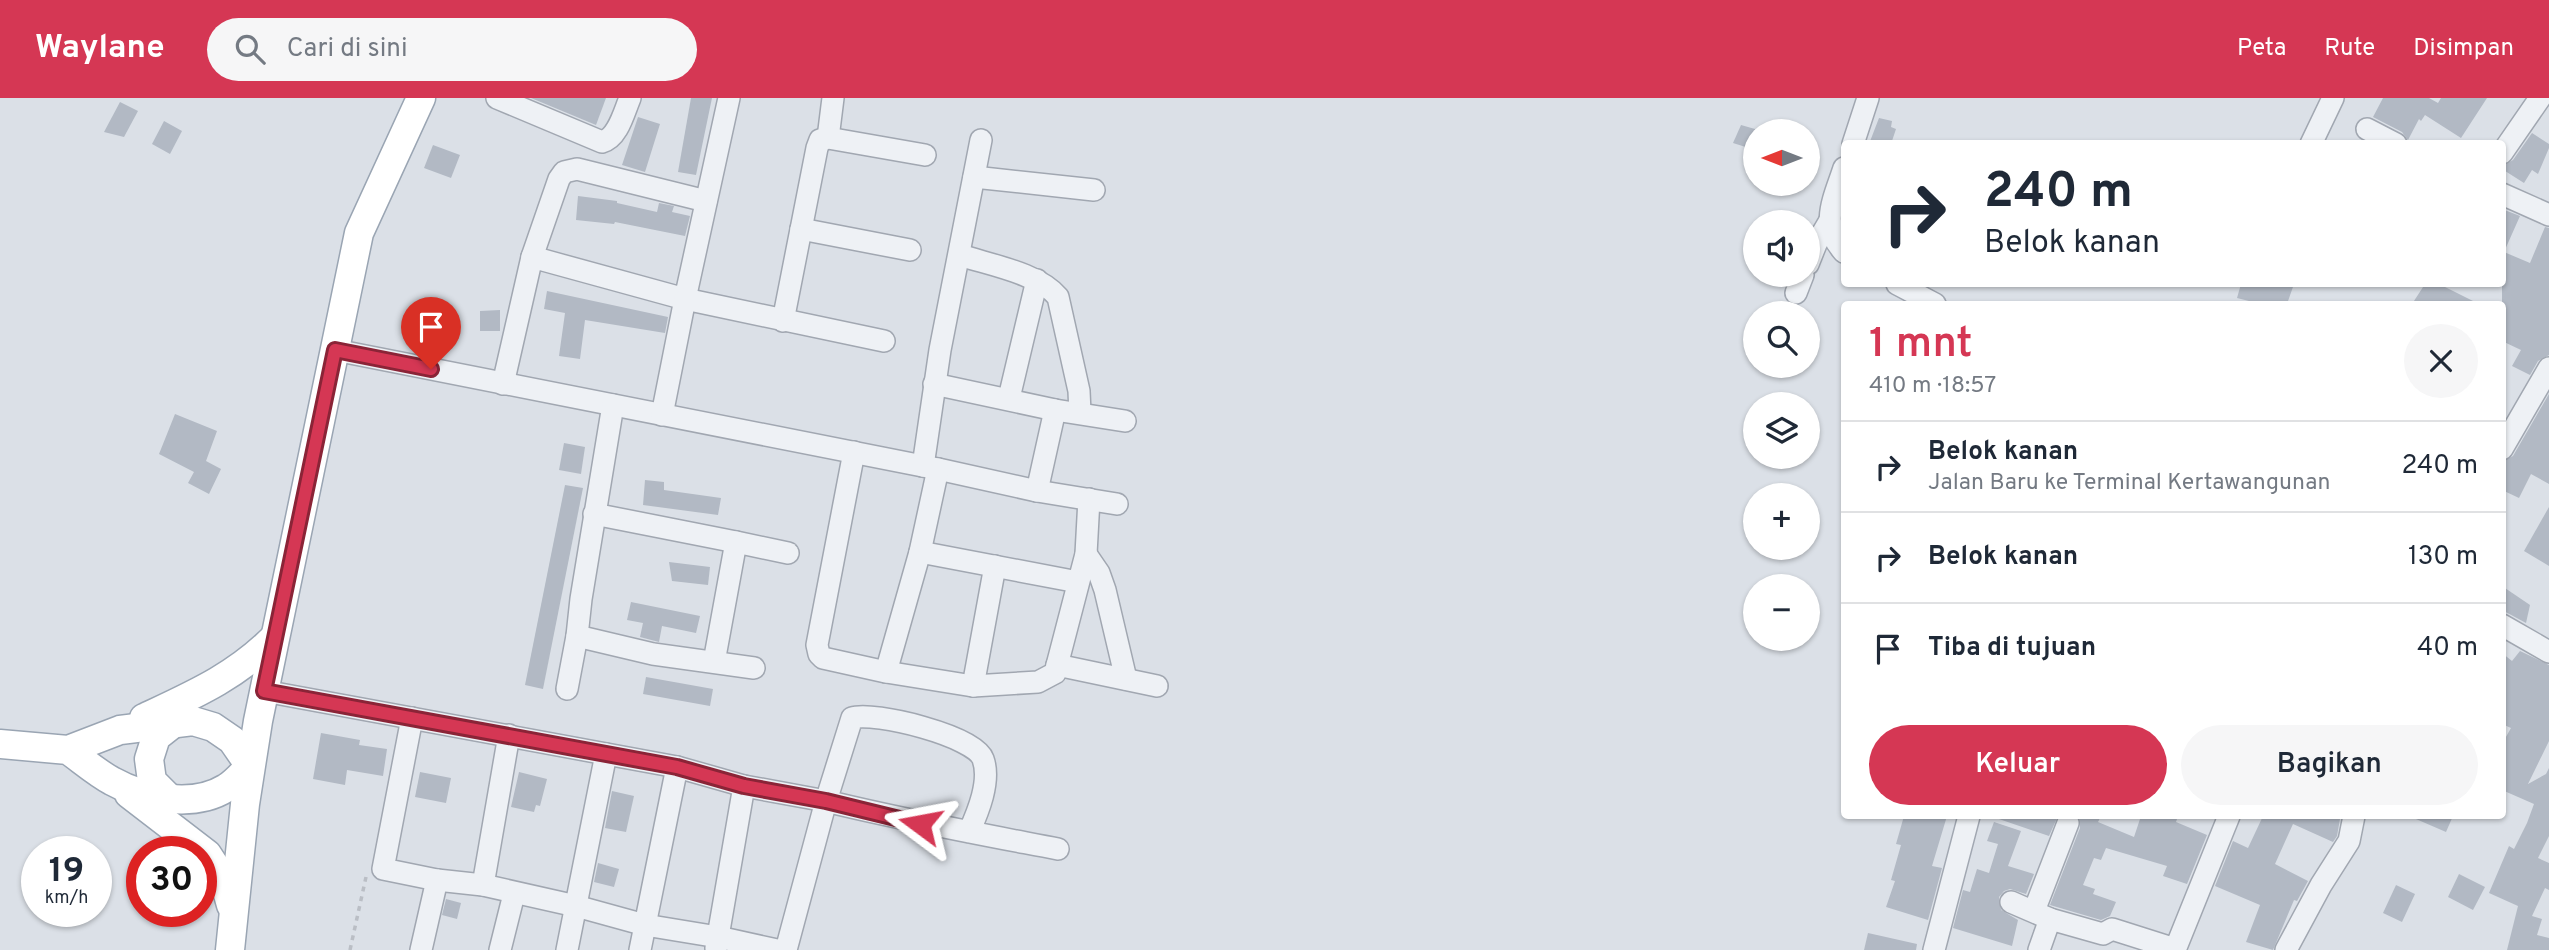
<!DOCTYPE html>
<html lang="id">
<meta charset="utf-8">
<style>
:root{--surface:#fff;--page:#f6f6f7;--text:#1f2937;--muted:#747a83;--line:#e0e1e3;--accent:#d53754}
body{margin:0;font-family:Overpass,sans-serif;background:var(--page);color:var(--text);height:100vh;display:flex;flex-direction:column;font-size:26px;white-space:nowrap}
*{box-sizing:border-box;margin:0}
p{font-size:23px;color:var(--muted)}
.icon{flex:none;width:38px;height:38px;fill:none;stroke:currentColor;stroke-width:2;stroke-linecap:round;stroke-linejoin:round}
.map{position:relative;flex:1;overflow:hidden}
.sheet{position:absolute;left:1841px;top:203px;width:665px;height:518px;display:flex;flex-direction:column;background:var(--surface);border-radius:7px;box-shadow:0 2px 5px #0004}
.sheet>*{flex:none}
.hud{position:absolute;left:1841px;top:42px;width:665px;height:147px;border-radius:7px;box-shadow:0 2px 5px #0004;background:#fff;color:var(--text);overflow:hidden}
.needle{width:46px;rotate:270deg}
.controls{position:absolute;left:1743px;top:21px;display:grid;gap:14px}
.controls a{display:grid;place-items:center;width:77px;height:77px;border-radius:50%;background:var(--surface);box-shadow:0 2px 5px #0004;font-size:35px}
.speed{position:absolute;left:21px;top:738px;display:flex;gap:14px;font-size:35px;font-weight:700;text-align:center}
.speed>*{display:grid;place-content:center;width:91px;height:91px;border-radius:50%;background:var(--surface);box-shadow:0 2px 5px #0004;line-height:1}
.speed small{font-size:18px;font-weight:400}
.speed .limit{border:10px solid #d22;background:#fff;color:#111}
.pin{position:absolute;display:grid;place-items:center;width:60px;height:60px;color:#fff;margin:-72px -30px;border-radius:50% 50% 50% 0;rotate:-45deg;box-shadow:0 0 7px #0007}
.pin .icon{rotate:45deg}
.me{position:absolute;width:77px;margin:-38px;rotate:283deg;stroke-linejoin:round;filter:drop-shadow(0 0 5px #0008)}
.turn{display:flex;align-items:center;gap:24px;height:147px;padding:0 28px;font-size:32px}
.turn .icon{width:91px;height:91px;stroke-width:2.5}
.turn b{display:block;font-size:49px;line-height:60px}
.round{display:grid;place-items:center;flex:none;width:74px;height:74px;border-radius:37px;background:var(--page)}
.headline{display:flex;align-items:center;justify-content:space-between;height:119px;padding:0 28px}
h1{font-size:42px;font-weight:600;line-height:52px;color:var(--accent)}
.action{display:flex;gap:14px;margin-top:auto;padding:14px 28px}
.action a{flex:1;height:80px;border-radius:42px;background:var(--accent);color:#fff;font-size:28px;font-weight:600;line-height:80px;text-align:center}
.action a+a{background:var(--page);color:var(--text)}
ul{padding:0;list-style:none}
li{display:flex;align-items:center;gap:21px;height:91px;padding:0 28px;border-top:2px solid var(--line)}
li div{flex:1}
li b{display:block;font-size:26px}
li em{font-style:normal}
header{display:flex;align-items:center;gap:42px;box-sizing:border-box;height:98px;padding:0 35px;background:var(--accent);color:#fff}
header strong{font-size:33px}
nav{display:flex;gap:38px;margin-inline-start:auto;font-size:24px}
.search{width:490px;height:63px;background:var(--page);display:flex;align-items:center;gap:18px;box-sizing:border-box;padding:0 24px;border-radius:38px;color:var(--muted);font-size:26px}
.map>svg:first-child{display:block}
.building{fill:#b2b9c4}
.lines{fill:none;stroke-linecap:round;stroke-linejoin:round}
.minor-casing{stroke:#a1a7b1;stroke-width:24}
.major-casing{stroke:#9aa5b3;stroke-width:31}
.path{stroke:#babec5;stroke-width:3.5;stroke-dasharray:5 5;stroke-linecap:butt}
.minor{stroke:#eef1f5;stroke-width:21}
.major{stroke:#fff;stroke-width:28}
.route-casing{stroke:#8a2437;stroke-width:18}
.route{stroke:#d53754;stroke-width:12}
</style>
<header>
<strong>Waylane</strong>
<div class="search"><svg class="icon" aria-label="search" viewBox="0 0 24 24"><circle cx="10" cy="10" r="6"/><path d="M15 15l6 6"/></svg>Cari di sini</div>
<nav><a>Peta</a><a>Rute</a><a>Disimpan</a></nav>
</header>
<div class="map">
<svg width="2549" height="852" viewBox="0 0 2549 852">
<rect width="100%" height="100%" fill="#dbe0e7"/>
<g class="building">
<polygon points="531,0 606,0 596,27"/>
<polygon points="691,0 712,0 696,77 678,74"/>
<polygon points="2383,0 2429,0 2438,5 2441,0 2487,0 2461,40 2425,17 2421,23 2419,21 2408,42 2402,34 2373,19"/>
<polygon points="120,4 138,13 124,39 104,34"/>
<polygon points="638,19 660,26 645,74 622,67"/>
<polygon points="1879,20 1892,23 1891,29 1896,31 1891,46 1869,46"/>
<polygon points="164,23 182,33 170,56 152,46"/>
<polygon points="1741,27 1755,31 1755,52 1733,45"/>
<polygon points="2532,35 2549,46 2549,50 2538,76 2532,72 2524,85 2502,71 2502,68 2513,62"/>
<polygon points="433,47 460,57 451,80 424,70"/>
<polygon points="578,98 617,103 617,105 657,114 659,105 674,108 672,114 690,118 685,138 615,124 614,126 576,122"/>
<polygon points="2502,111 2520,118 2504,154 2530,165 2545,129 2549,130 2549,257 2538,263 2530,277 2512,268 2521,252 2502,243"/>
<polygon points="2241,186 2294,186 2287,206 2261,206 2237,200"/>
<polygon points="2425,186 2439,186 2479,206 2412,206"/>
<polygon points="547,193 668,219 665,235 585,222 580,261 559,258 565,215 544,211"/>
<polygon points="500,212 500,233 480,233 480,213"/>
<polygon points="2549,296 2549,386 2531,376 2519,400 2502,392 2502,364 2513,358"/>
<polygon points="175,316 217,333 206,363 221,371 209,396 188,385 194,374 159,356"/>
<polygon points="564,345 585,349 581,376 559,372"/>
<polygon points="645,382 664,384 664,392 721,400 718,417 643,407"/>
<polygon points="565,387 583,390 543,591 525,587"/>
<polygon points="2549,409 2549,468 2524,453"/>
<polygon points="669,464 710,469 708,487 672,483"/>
<polygon points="2502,488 2530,507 2526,525 2502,512"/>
<polygon points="631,504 700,518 696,535 662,528 659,544 640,539 643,525 627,522"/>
<polygon points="2520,553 2549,567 2549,643 2528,686 2546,676 2549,670 2549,738 2538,760 2549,765 2549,792 2545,790 2532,818 2542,821 2537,837 2549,840 2549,852 2507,852 2518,808 2489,795 2509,748 2514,751 2527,725 2534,706 2502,692 2502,646 2511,630 2502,626 2502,555 2512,563"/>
<polygon points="646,579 713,591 710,608 643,596"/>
<polygon points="321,635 360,642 359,647 387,651 383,678 347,672 345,687 313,681"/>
<polygon points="420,674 451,680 446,705 415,699"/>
<polygon points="519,674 547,681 540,708 536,707 534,714 511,709"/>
<polygon points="612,693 634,698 626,734 605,730"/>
<polygon points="1904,718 1947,718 1932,768 1942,770 1928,822 1886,809 1895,783 1891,782 1901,747 1896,746"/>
<polygon points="1996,718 2058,718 2049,738 1996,720"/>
<polygon points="2079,718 2101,718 2098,724 2134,739 2141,718 2178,718 2176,724 2207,737 2187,786 2163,778 2167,768 2106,750 2101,762 2094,760 2083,787 2095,791 2093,796 2116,804 2110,818 2101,822 2050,807 2080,730"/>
<polygon points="2263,718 2332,718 2340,721 2337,738 2333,744 2293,726 2275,766 2308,783 2297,803 2294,802 2273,852 2246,844 2260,807 2215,788 2233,743 2248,750"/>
<polygon points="2409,718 2453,718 2446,734"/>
<polygon points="1994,724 2021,733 2008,768 2034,776 2026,796 2010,791 2004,793 1999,799 2001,812 2018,822 2012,848 1953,830 1963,792 1970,794 1977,771 1989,775 1998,746 1987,743"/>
<polygon points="598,765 619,771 614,789 594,784"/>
<polygon points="2459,776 2485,789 2473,812 2448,799"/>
<polygon points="2396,787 2415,796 2402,824 2383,815"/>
<polygon points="446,801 461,805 457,821 442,817"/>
<polygon points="1868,835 1917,846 1916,852 1864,852"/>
</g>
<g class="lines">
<defs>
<g id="minor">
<path d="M497 0 602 44C618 40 624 14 630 0"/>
<polyline points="2367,31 2396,46"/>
<polyline points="828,40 833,0"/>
<polyline points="1853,46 1868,0"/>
<polyline points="2311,46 2333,0"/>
<polyline points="2502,55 2540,0"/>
<path d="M1844 70C1834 101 1819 127 1844 154"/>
<polyline points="974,79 1094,92"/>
<polyline points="2502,96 2549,117"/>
<polyline points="801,131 910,152"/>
<path d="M960 157C990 167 1038 175 1058 199L1079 293 1080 315"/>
<polyline points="532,159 559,81 564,74 577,71 706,103"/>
<polyline points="1808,166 1816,146 1829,124"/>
<polyline points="1897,186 1935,206"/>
<polyline points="1796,195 1803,177"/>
<polyline points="783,223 817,50 820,42 828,40 925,57"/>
<polyline points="335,252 938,371 1037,393 1117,406"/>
<polyline points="503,286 532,159 685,201 729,0"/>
<polyline points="934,286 1055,312 1125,323"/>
<polyline points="1009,300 1037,182"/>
<polyline points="613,307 581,501 577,538 653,556 754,570"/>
<polyline points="662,317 685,201 884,243"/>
<polyline points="2502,351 2549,270"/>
<polyline points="854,354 817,547 819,556 823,560 886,574 973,588 1038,584 1055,575 1086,456 1089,401"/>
<polyline points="923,368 940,252 981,42"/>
<polyline points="1037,393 1055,312"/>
<polyline points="594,416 736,444 714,564"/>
<polyline points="736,444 788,455"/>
<polyline points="920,454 1078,484"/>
<polyline points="1086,456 1099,475 1105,492 1126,581"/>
<polyline points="2502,527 2549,554"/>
<polyline points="1057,567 1157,588"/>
<polyline points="886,574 920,454 938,371"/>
<polyline points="973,588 995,468"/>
<polyline points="567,591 577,538"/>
<polyline points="264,593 677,669 744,688 826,703 786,852"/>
<polyline points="412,620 383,771 437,782 483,787 576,808 645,827 718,839 777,852"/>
<path d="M969 734C978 714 991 683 983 661 975 638 874 613 852 620L826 703C903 722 980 736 1058 751"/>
<polyline points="483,787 509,637"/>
<polyline points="2011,804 2050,821 2103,836 2112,831 2175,851"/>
<polyline points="2034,813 2068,725"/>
<polyline points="716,850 744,688"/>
<polyline points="421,852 437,782"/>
<polyline points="500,852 514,796"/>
<polyline points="567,852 606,656"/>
<polyline points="640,852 677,669"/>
<polyline points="1934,852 1969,718"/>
<polyline points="2039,852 2050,821"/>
<polyline points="2175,852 2229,718"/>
<polyline points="2286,852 2321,787 2349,743 2354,718"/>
</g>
<g id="major">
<path d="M144 620C193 597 235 579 274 540"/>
<path d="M0 646 68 652 120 632 193 623 213 629 232 642 250 668C243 675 235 685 226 690 194 710 144 701 112 683 97 675 82 662 68 652"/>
<polyline points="129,696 207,756 224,782 231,807"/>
<polyline points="169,700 152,683 149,661 156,639 175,624"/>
<polyline points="230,852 245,706 258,623 359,135 421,0"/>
</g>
</defs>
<use href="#minor" class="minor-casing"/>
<use href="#major" class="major-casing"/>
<polyline class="path" points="350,852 366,779"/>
<use href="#minor" class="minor"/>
<use href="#major" class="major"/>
</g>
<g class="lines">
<defs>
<polyline id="route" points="431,271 335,252 264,593 677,669 744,688 826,703 920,726"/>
</defs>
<use href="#route" class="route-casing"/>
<use href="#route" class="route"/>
</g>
</svg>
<div class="controls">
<a><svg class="needle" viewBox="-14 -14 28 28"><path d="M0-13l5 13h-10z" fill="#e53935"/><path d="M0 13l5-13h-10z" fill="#747a83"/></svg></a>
<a><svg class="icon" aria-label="sound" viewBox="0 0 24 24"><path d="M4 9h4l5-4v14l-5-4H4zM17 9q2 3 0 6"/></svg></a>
<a><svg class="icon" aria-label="search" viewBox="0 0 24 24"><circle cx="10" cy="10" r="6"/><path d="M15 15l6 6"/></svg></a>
<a><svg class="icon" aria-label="layers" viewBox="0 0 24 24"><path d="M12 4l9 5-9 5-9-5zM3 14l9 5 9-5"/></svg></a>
<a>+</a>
<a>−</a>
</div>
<div class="speed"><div>19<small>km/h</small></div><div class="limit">30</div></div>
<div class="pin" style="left:431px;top:271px;background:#d93025"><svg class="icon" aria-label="arrive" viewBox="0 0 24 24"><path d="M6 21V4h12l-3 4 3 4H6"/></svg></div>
<svg class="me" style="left:920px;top:726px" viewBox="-20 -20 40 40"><path d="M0-17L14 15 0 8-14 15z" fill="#d53754" stroke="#fff" stroke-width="4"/></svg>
<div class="hud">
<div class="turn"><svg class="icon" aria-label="right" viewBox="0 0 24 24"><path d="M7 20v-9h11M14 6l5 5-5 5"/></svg><div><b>240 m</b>Belok kanan</div></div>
</div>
<section class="sheet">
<div class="headline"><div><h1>1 mnt</h1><p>410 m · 18:57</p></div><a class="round"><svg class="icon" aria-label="close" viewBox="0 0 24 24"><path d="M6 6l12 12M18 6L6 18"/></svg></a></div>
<ul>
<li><svg class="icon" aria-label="right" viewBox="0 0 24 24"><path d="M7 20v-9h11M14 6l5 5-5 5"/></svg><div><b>Belok kanan</b><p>Jalan Baru ke Terminal Kertawangunan</p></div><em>240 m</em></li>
<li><svg class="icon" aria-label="right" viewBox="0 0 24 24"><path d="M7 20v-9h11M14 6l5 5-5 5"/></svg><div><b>Belok kanan</b></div><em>130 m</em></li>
<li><svg class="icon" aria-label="arrive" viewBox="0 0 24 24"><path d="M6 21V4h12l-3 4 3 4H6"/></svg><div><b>Tiba di tujuan</b></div><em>40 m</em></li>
</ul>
<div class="action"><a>Keluar</a><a>Bagikan</a></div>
</section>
</div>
